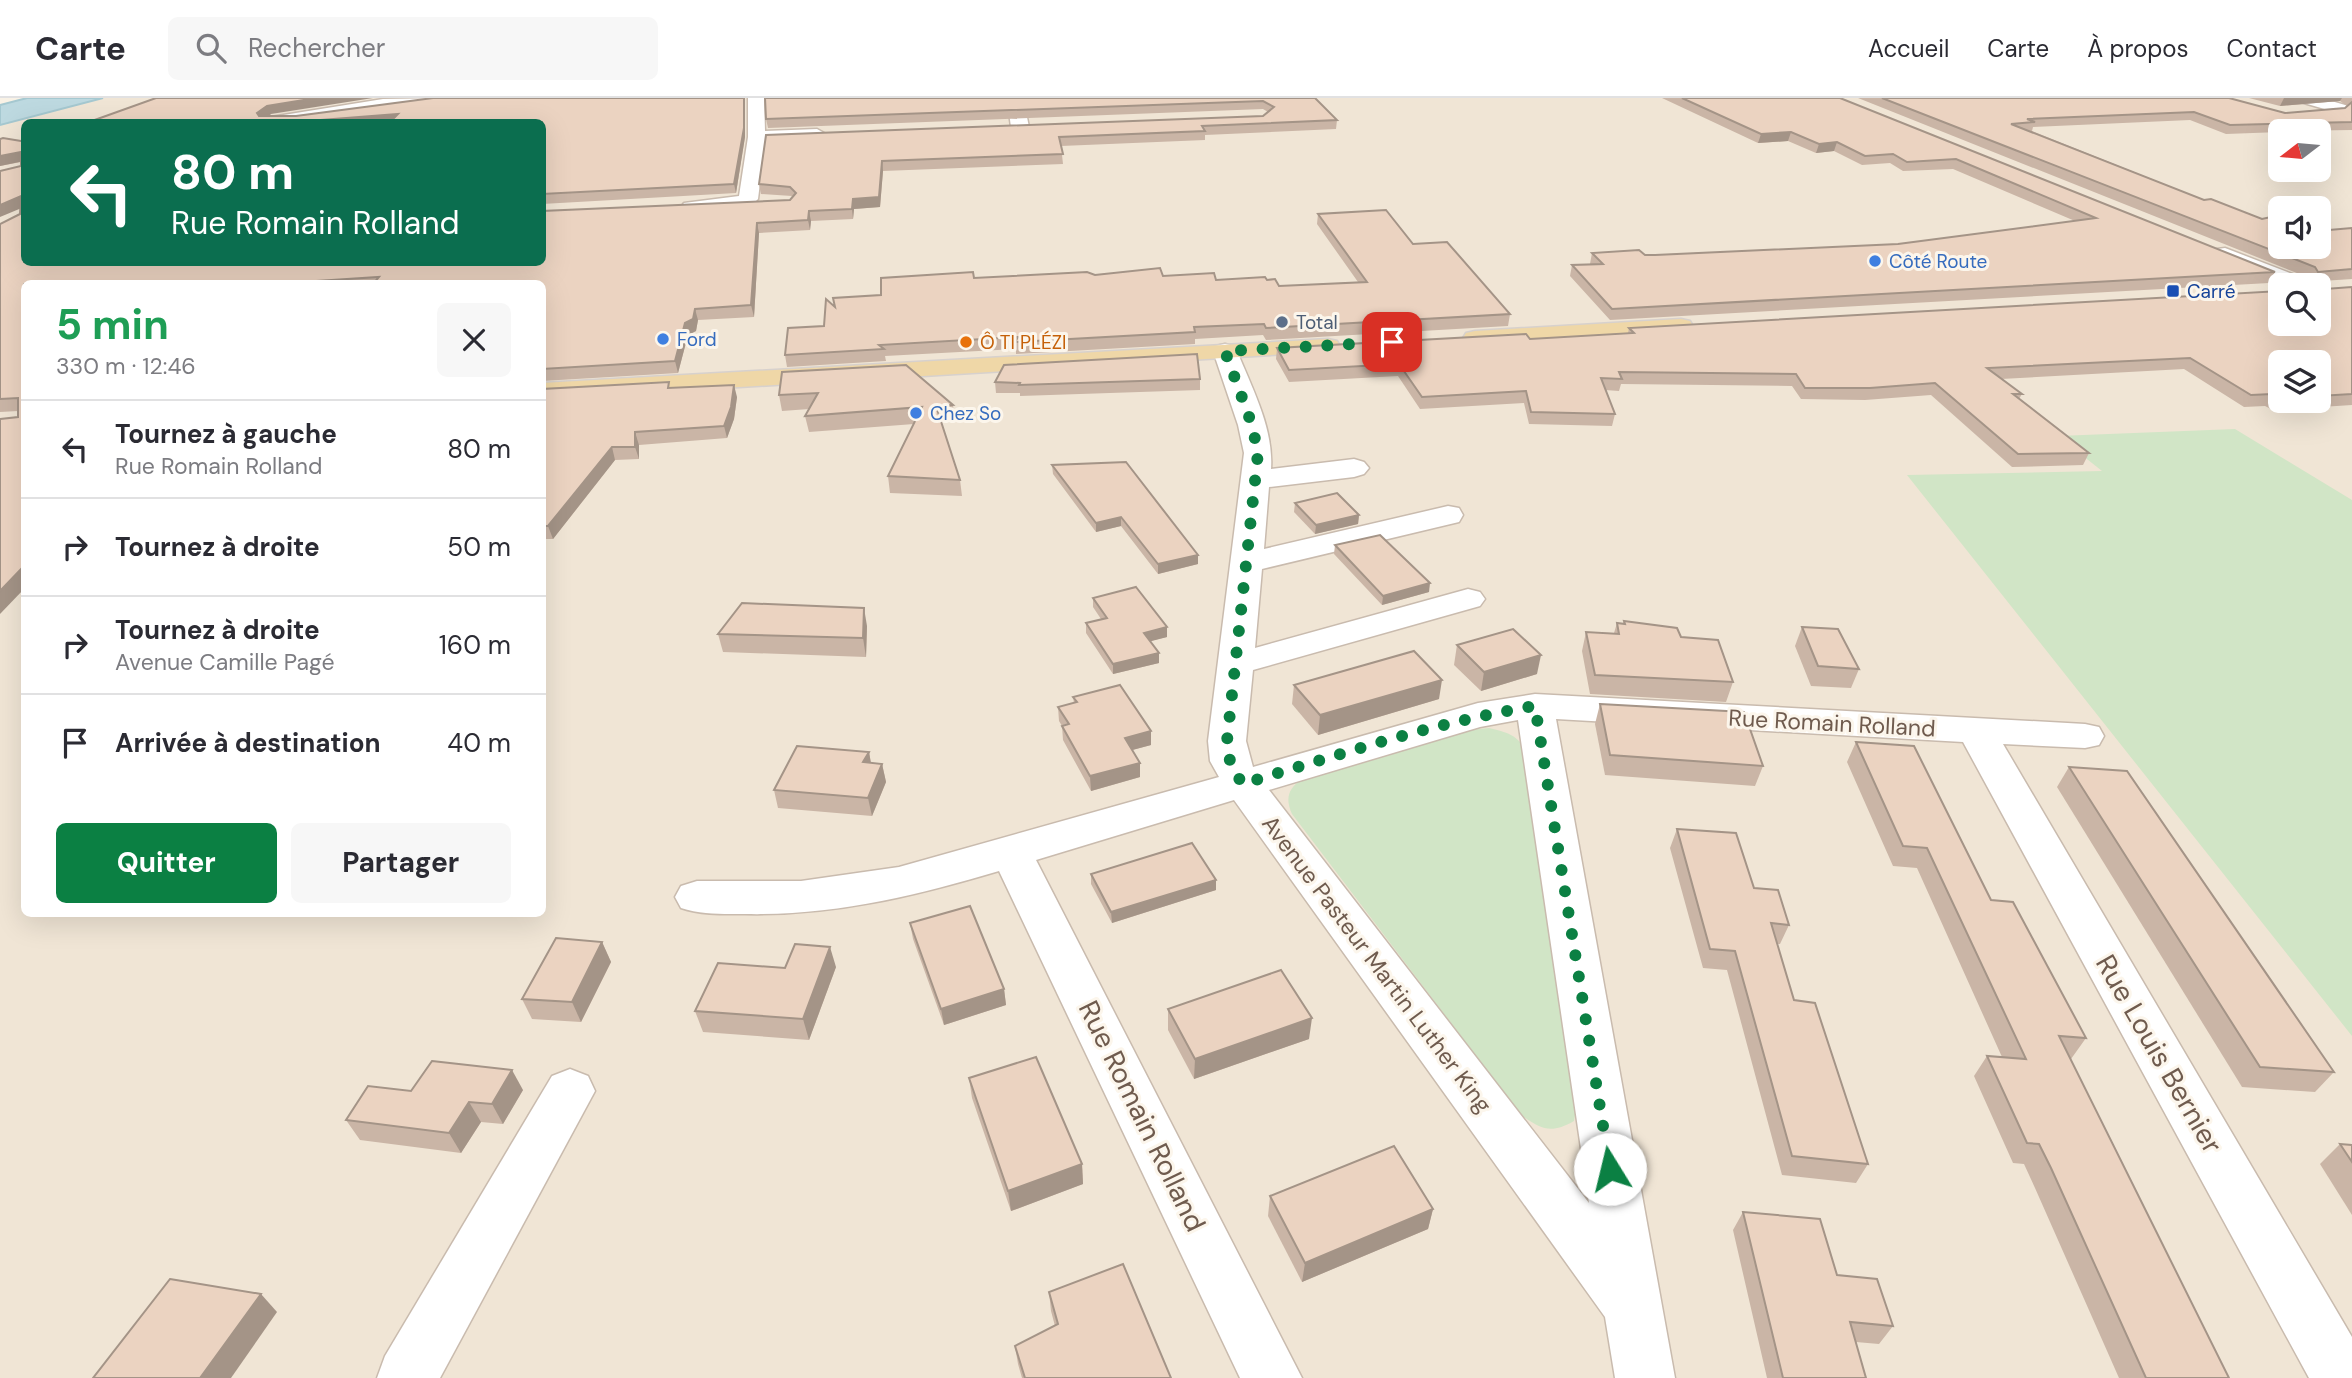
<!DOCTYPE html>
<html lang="fr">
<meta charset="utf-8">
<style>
:root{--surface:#fff;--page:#f7f7f7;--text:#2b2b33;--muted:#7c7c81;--line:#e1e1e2;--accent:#0b8043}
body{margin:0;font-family:"DM Sans",sans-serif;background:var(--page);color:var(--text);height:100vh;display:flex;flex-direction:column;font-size:26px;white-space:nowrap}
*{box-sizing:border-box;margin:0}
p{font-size:23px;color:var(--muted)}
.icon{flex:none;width:38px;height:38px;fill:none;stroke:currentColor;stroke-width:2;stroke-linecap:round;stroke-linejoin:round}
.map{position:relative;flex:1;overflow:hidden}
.sheet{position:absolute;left:21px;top:182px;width:525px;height:637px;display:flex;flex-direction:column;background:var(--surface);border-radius:10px;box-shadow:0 7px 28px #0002}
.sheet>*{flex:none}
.hud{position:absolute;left:21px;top:21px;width:525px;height:147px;border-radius:10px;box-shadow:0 7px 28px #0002;background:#0b6e4f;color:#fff;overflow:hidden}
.needle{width:46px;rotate:254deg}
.controls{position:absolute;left:2268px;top:21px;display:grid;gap:14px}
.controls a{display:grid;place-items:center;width:63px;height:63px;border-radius:10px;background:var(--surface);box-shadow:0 7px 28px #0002;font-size:35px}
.pin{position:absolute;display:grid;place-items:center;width:60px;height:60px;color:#fff;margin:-30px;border-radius:14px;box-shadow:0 4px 10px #0006}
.me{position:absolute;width:77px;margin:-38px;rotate:351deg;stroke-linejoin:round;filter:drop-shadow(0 0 5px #0008)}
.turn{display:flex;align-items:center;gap:24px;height:147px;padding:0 35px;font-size:32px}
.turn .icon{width:91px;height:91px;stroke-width:2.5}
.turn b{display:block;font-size:49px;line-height:60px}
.round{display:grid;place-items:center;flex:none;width:74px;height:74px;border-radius:10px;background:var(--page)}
.head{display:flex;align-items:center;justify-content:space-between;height:119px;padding:0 35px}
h1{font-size:42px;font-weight:700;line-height:52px;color:#1e9e55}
.button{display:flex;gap:14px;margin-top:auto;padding:14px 35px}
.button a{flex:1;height:80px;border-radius:10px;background:var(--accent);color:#fff;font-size:28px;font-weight:700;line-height:80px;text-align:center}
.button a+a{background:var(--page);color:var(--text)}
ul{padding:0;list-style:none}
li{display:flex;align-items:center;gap:21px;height:98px;padding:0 35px;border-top:2px solid var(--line)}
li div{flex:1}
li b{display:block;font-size:26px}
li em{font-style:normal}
header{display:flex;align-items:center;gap:42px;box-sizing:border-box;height:98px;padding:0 35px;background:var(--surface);border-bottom:2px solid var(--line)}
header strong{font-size:33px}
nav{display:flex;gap:38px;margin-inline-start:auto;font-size:24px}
.search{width:490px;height:63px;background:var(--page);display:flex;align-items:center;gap:18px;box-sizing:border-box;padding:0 24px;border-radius:10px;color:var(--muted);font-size:26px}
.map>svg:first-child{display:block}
.residential{fill:#f0e5d5;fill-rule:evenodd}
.green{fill:#d1e5c6}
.water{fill:#bdd9e0;stroke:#a5c8d0;stroke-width:2}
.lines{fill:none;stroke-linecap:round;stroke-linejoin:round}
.minor-casing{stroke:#c9bbae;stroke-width:3}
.primary-casing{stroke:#d7d1cd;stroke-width:3}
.minor{fill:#fff;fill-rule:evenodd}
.primary{fill:#efd7a7;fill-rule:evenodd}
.wall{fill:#cab5a6;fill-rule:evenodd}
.shaded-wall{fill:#a49487}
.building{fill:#ebd3c1;stroke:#a49487;stroke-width:2}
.route{stroke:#0b8043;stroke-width:12;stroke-dasharray:0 21.6}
.shop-dot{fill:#3f7fe0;stroke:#fcf6ec;stroke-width:2.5}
.transit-dot{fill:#1a4fb4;stroke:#fcf6ec;stroke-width:2.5}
.service-dot{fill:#5c6f8a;stroke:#fcf6ec;stroke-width:2.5}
.food-dot{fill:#e8710a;stroke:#fcf6ec;stroke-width:2.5}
.labels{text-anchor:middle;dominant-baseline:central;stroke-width:6;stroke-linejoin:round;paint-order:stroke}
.far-shop-label{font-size:19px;fill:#366cbe;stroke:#fcf6ec;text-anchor:start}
.far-transit-label{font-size:19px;fill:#164399;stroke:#fcf6ec;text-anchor:start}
.far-service-label{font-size:19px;fill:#4e5e75;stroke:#fcf6ec;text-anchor:start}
.far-food-label{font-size:19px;fill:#c56008;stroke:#fcf6ec;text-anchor:start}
.street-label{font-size:23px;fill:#6f5b4e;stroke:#fcf6ec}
.near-street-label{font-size:28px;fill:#6f5b4e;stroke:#fcf6ec}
</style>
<header>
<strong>Carte</strong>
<div class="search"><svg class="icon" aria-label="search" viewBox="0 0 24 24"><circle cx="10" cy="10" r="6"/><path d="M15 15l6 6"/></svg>Rechercher</div>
<nav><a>Accueil</a><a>Carte</a><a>À propos</a><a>Contact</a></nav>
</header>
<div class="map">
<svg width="2352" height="1280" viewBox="0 0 2352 1280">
<rect width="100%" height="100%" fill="#f9f2e6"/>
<path class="residential" d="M103 0H2352V1280H0V26ZM24 24H542V164H24ZM2280 33H2319V72H2280ZM2280 110H2319V149H2280ZM24 186H542V816H24ZM2280 187H2319V226H2280ZM2280 264H2319V303H2280Z"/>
<g class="green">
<polygon points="2235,331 2352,402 2352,938 1907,377 2102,373 2058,338"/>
<path d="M1489 630C1506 634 1518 637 1526 653L1577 1006 1574 1023C1551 1036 1542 1032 1521 1017L1292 716C1285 700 1288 691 1302 681L1469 632Z"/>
</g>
<polygon class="water" points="27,0 103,0 0,27 0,7"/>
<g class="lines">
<defs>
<g id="minor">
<polygon points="451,0 443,5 383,11 299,24 263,24 271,19 383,1"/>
<path d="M748 0H764L765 33 817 31 826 36 817 41 765 44 758 101C747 114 700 117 684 113L681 109 684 105 739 98 748 39Z"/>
<polygon points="1007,0 1023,0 1029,29 1026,33 1020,34 1011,29"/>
<polygon points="2295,0 2321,0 2352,9 2352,19 2297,3"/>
<polygon points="2225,150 2308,182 2311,187 2281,187 2217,161 2214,156 2217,151"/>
<path d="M1225 246 1234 248 1237 253C1252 290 1274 331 1271 371L1354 361 1364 364 1369 370 1364 376 1354 379 1269 389 1264 451 1448 408 1459 410 1463 417 1459 424 1262 471 1255 550 1468 491 1480 494 1485 501 1480 508 1253 572 1246 643 1253 669 1478 605 1535 596 2085 626 2099 629 2104 638 2099 647 2085 650 2003 646 2352 1239V1280H2309L1963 644 1556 621 1675 1280H1615L1605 1219 1234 702 1036 762 1302 1280H1240L999 773C915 798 833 818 745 816 724 816 702 817 681 810L675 799 681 788 697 783H801L899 769 1219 679 1210 663 1208 643 1244 355 1238 327 1213 253 1216 248ZM1518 622 1589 1105 1269 692 1480 629Z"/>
<polygon points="570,971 588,978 595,993 440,1280 377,1280 385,1258 552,978"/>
</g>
<g id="primary">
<polygon points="1681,221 1690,223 1693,228 1690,233 1475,247 1466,245 1463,240 1466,235 1475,233"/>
<polygon points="1328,241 1337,243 1340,248 1337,253 542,301 542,285"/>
</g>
</defs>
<use href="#minor" class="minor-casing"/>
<use href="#primary" class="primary-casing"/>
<use href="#minor" class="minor"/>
<use href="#primary" class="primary"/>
</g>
<g class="wall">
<polygon points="745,0 745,39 736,95 542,106 542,24 89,24 271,16 269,18 296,18"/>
<polygon points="1315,0 1337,22 1336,31 1205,37 1205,42 1061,48 1063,66 883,73 880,109 854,111 853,121 811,123 810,132 759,135 754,219 698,222 696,233 688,237 678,275 542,283 542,186 24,186 24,491 18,313 0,314 0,126 20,116 21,64 0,68 0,41 21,43 24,164 790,102 792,98 761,96 759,86 766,37 1263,18 1268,14 1263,11 768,30 766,21"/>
<polygon points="1662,0 1840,0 2275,174 2269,185 1610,222 1570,178 1572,167 1590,166 1592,155 1645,157 1898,146 2075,123 1953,71 1903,73 1890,65 1862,67 1834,53 1816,55 1788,43 1758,45"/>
<path d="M1858 0H2229L2285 15 2345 10 2347 8 2340 3 2280 8 2249 0H2352V32L2280 33V34L2226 36 2190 22 2033 29 2032 33 2204 102 2262 121 2329 132 2352 130V181L2322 183V188L2325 191 2352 189V307L2273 312 2265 308 2244 309 2184 271 2001 281 2022 296 2019 301 2089 355 2083 367 2012 369 1931 297 1865 302 1801 301 1792 288 1621 286 1619 293 1605 292 1615 316 1612 328 1529 326 1524 305 1420 311 1398 278 1289 284 1276 261 1277 250 1530 241 1628 235 1629 230 2280 193 2319 187H2284L2288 179H2307ZM2280 264H2319V303H2280Z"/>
<polygon points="1318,116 1413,146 1510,216 1508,228 1266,242 1263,237 1195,241 1195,246 1016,256 1016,251 885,258 886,263 787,269 785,257 824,228 834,209 881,197 974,180 1095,177 1163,178 1216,182 1267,182 1279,188 1358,184 1317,126"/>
<polygon points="782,274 953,307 955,323 941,324 960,382 962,398 890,395 888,378 914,326 809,334 805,318 809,311 782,313 779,297"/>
<polygon points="1200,281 1200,292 1020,298 1020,295 996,295 995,284"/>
<polygon points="671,290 737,299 734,321 727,340 639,347 639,361 615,362 553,441 542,441 542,291"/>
<polygon points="1052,367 1198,466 1158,476 1121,428 1096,434 1053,376"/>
<polygon points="1295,405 1359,417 1358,426 1315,436 1294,414"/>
<polygon points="1335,447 1429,494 1382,507 1334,456"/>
<polygon points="1093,500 1167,539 1150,543 1159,565 1113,576 1086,535 1086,525 1101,521 1093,509"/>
<polygon points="1624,523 1681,539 1733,584 1726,604 1590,596 1582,553 1586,534 1614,535 1617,525 1623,526"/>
<polygon points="867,528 866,559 723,554 718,536"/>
<polygon points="1802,529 1859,571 1851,590 1811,588 1795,548"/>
<polygon points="1457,547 1537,576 1481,593 1454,567"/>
<polygon points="1294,587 1439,601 1318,637 1292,606"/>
<polygon points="1073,599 1151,647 1132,652 1140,679 1091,693 1063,642 1062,628 1059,623 1058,609 1074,605"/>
<polygon points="1600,606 1763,668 1755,688 1605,677 1595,626"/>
<polygon points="1856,644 1991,802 2086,940 2071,961 2070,961 2229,1280 2119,1280 2035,1090 2024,1066 2013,1065 1974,978 1987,958 2002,959 1917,770 1893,768 1847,664"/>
<polygon points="869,654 871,665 882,666 886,684 872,718 778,710 774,692"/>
<polygon points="2069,669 2334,974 2315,994 2242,989 2057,689"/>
<polygon points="1677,731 1754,790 1789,827 1780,846 1777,846 1794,902 1868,1066 1856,1085 1782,1077 1727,872 1703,870 1670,750"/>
<polygon points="1091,776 1216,792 1112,825 1091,786"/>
<polygon points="910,825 1004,891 1006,907 944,927 913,841"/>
<polygon points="602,844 611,864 581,924 532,921 522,901"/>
<polygon points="836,869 809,942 703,934 695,913 785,870"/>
<polygon points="1168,911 1309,941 1194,981 1168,932"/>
<polygon points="969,980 1082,1066 1083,1086 1011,1113 972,1000"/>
<polygon points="523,992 503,1026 481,1024 461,1055 360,1042 346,1022 411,993"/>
<polygon points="2340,1046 2352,1047 2352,1117 2320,1066"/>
<polygon points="1270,1098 1433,1111 1428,1131 1302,1184 1268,1118"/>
<polygon points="1743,1114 1837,1177 1893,1228 1879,1246 1856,1244 1866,1280 1767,1280 1733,1132"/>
<polygon points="1049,1194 1171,1280 1022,1280 1018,1266 1015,1248 1055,1228 1051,1213"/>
</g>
<g class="shaded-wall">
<polygon points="316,0 373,0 271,16 260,24 257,15 267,8"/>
<polygon points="744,0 745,0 745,39 736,95 734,86"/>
<polygon points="2284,0 2342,0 2340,3 2280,8"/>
<polygon points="398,16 401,24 295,24 296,24"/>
<polygon points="1791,34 1788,43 1758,45 1761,36"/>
<polygon points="1837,44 1834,53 1816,55 1819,46"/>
<polygon points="21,54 24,63 0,68 0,58"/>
<polygon points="882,63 883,73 880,109 854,111 853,121 852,111 853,101"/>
<polygon points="21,98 24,109 0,119 0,107"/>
<polygon points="809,113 811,123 810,132 808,122"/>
<polygon points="757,125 759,135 754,219 751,207"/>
<polygon points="695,211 698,222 696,233 688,237 678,275 675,263 685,225"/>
<polygon points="734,287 737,299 734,321 727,340 724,328"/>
<polygon points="635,334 639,347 639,361 635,349"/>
<polygon points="612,349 615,362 553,441 548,428"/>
<polygon points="1359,417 1358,426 1315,436 1316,427"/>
<polygon points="1121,419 1121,428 1096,434 1096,425"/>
<polygon points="1198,457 1198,466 1158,476 1158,466"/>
<polygon points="24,468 24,491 0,516 0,493"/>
<polygon points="1430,485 1429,494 1382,507 1383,498"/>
<polygon points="864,510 867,528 866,559 863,540"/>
<polygon points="1167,529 1167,539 1144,545 1144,535"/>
<polygon points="1159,555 1159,565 1113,576 1113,566"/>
<polygon points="1541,557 1537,576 1481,593 1484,574"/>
<polygon points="1442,582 1439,601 1318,637 1320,617"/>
<polygon points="1151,633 1151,647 1125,654 1125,640"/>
<polygon points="869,654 872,672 863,664"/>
<polygon points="1140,665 1140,679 1091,693 1090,678"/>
<polygon points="882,666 886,684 872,718 868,700"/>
<polygon points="1216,782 1216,792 1112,825 1111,814"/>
<polygon points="602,844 611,864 581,924 572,904"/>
<polygon points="830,849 836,869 809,942 803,921"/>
<polygon points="1004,891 1006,907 944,927 941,911"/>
<polygon points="1312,920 1309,941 1194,981 1195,961"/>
<polygon points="512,972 523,992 503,1026 492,1006"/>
<polygon points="469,1004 481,1024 461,1055 449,1035"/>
<polygon points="1082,1066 1083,1086 1011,1113 1008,1093"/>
<polygon points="1433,1111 1428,1131 1302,1184 1305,1165"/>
<polygon points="261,1196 277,1214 231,1280 200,1280"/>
</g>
<g class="building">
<polygon points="156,0 316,0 267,8 257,15 259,18 296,18 433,0 744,0 744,30 734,86 542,96 542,24 390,24 398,16 295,24 89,24"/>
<polygon points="765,0 1315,0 1337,22 1202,28 1205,33 1059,39 1063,56 882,63 879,99 853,101 852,111 809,113 808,122 757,125 751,207 695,211 693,221 685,225 675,263 542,271 542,186 373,186 379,179 270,186 24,186 24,468 0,493 0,321 18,319 18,300 0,301 0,126 20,116 21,98 0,107 0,73 21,68 21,54 0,58 0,41 3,40 21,43 24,43 24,164 542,164 542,113 790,102 796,95 790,89 759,86 766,37 1263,18 1274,9 1263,3 766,21"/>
<polygon points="1682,0 1840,0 2275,174 1612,211 1572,167 1603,166 1592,155 1639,152 1645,157 1655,157 1898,146 2096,120 1956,61 1907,64 1893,56 1865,58 1837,44 1819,46 1791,34 1761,36"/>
<polygon points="1882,0 2229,0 2285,15 2345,10 2352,4 2352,24 2230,27 2194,14 2027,21 2035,24 2011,26 2204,102 2211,101 2262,121 2280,117 2280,149 2319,149 2319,129 2329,132 2352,130 2352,171 2318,174 2315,169"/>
<polygon points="1386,112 1413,146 1447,144 1510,216 1266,230 1264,226 1194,229 1195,234 1015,244 1018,239 879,247 884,251 785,257 788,230 824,228 826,201 835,209 833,200 881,197 881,180 973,174 974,180 1087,174 1095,177 1160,170 1163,178 1214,175 1216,182 1265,179 1267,182 1275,181 1279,188 1367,184 1318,116"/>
<polygon points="2288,179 2322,179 2322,188 2325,191 2352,189 2352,296 2319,298 2319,264 2280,264 2280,301 2272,296 2251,297 2190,260 1987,270 2022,296 2013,296 2089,355 2018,356 1935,285 1870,290 1805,290 1796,276 1619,274 1622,281 1601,280 1615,316 1531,314 1526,293 1422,299 1399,266 1289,272 1277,250 1526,236 1530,241 1634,235 1629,230 2280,193 2280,226 2319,226 2319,187 2287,187"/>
<polygon points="1197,256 1200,281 1019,287 1020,285 995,284 1004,267"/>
<polygon points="906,267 953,307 936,308 960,382 888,378 922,309 805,318 818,295 779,297 782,274"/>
<polygon points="669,284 668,290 734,287 731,309 724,328 635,334 635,349 612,349 548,428 542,428 542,291"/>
<polygon points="1126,364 1198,457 1158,466 1121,419 1096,425 1052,367"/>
<polygon points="1337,395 1359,417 1316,427 1295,405"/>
<polygon points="1380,437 1430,485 1383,498 1335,447"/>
<polygon points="1136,489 1167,529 1144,535 1159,555 1113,566 1086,525 1107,520 1093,500"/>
<polygon points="742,505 864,510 863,540 718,536"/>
<polygon points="1624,523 1677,530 1681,539 1718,542 1733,584 1595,577 1586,534 1619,536 1617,525 1625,526"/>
<polygon points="1802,529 1838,531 1859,571 1818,568"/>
<polygon points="1513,531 1541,557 1484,574 1457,547"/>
<polygon points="1414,553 1442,582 1320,617 1294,587"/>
<polygon points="1120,587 1151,633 1125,640 1140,665 1090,678 1062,628 1069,626 1058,609 1077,604 1073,599"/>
<polygon points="1600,606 1744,614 1763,668 1610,657"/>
<polygon points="1856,644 1914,648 1991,802 2013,804 2086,940 2059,938 2229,1280 2146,1280 2051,1070 2039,1046 2027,1045 1987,958 2026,961 1927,750 1903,748"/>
<polygon points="797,648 869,654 863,664 882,666 868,700 774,692"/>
<polygon points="2069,669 2127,673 2334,974 2260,969"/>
<polygon points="1677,731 1736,735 1754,790 1778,792 1789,827 1771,825 1794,902 1815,905 1868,1066 1792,1058 1735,853 1710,851"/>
<polygon points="1192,745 1216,782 1111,814 1091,776"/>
<polygon points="970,808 1004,891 941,911 910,825"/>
<polygon points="556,840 602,844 572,904 522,901"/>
<polygon points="795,846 830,849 803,921 695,913 718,865 785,870"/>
<polygon points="1281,872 1312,920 1195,961 1168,911"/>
<polygon points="1036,959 1082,1066 1008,1093 969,980"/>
<polygon points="432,963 512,972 492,1006 469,1004 449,1035 346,1022 368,988 411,993"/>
<polygon points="2340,1046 2352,1047 2352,1064"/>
<polygon points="1394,1048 1433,1111 1305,1165 1270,1098"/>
<polygon points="1743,1114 1820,1121 1837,1177 1877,1181 1893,1228 1850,1224 1866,1280 1783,1280"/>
<polygon points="1123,1166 1171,1280 1025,1280 1015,1248 1058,1226 1049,1194"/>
<polygon points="170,1181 261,1196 200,1280 93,1280"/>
</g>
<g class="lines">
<path class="route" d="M1392 244 1225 253 1252 327 1258 355 1227 643 1230 663 1242 686C1339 657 1435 624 1535 608L1610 1071"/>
</g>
<g class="shop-dot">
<circle cx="1875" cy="163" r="7"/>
<circle cx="663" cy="241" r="7"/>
<circle cx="916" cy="315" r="7"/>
</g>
<rect class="transit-dot" x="2166" y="186" width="14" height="14" rx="3.5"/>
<circle class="service-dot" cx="1282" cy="224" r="7"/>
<circle class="food-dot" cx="966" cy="244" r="7"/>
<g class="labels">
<g class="far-shop-label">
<text x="1889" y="163">Côté Route</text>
<text x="677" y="241">Ford</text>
<text x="930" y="315">Chez So</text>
</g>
<g class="far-transit-label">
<text x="2187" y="193">Carré</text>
</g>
<g class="far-service-label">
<text x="1296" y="224">Total</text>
</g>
<g class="far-food-label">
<text x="980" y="244">Ô TI PLÉZI</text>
</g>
<g class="street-label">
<text transform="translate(1832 625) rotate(3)">Rue Romain Rolland</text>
<text transform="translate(1377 866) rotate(53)">Avenue Pasteur Martin Luther King</text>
</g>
<g class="near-street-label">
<text transform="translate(2159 956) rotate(60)">Rue Louis Bernier</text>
<text transform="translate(1142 1018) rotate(64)">Rue Romain Rolland</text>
</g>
</g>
</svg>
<div class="controls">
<a><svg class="needle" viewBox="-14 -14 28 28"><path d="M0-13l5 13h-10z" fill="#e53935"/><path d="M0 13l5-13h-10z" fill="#7c7c81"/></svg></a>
<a><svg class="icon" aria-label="sound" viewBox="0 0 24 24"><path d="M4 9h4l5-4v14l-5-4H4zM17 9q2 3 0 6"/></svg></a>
<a><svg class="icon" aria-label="search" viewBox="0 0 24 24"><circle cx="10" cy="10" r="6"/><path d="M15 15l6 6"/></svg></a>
<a><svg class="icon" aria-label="layers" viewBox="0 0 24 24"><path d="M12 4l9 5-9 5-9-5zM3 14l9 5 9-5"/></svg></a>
</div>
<div class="pin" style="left:1392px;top:244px;background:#d93025"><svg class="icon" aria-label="arrive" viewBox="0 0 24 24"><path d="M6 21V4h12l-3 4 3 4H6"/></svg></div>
<svg class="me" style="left:1610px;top:1071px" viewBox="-20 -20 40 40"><circle r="19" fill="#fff"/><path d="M0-13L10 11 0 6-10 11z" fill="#0b8043"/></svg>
<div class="hud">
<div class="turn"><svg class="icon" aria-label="left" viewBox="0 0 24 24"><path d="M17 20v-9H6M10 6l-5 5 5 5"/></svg><div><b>80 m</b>Rue Romain Rolland</div></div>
</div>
<section class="sheet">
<div class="head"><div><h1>5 min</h1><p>330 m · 12:46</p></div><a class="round"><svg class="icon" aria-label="close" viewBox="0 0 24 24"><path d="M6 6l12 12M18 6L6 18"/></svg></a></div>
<ul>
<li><svg class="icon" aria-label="left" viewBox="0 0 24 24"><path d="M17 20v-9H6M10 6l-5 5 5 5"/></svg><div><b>Tournez à gauche</b><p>Rue Romain Rolland</p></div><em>80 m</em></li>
<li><svg class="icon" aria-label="right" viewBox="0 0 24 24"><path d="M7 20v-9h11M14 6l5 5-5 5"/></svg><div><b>Tournez à droite</b></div><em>50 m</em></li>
<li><svg class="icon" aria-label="right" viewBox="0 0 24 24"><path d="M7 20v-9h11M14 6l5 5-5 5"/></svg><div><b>Tournez à droite</b><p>Avenue Camille Pagé</p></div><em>160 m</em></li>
<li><svg class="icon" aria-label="arrive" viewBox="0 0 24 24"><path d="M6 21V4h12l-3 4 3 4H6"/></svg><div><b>Arrivée à destination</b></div><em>40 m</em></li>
</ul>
<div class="button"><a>Quitter</a><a>Partager</a></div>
</section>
</div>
